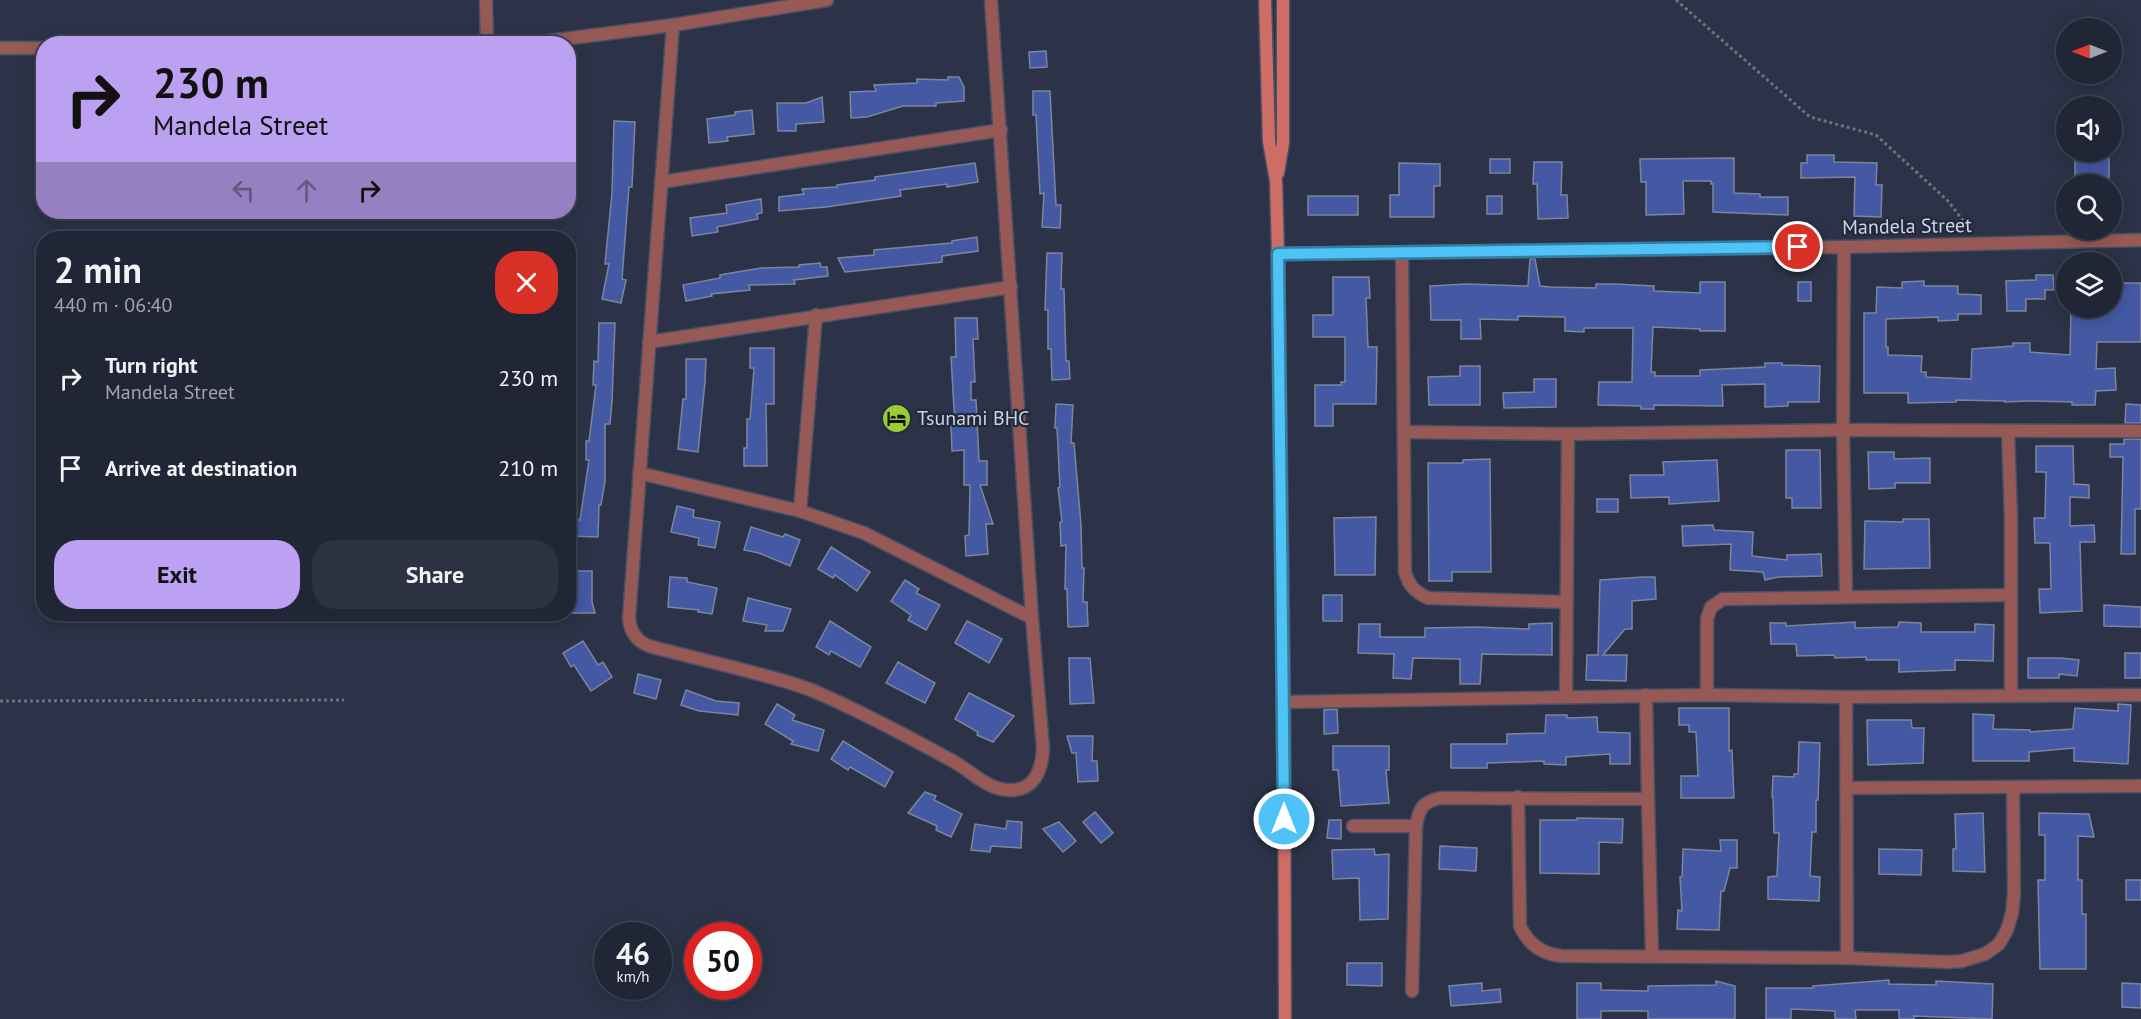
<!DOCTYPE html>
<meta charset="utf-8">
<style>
:root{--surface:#212636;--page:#2d3242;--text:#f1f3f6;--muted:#a2a5ad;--line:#3e4351;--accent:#bca0f2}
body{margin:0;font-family:"PT Sans",sans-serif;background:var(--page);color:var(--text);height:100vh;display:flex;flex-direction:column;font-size:22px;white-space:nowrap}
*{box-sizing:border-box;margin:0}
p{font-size:20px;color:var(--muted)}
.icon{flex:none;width:33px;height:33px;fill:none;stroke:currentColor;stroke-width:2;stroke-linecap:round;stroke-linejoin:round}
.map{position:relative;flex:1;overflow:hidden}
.sheet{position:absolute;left:36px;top:231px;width:540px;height:390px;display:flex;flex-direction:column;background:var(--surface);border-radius:24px;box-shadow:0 3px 15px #0003,0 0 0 2px var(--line)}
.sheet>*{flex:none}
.banner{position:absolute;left:36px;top:36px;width:540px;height:183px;border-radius:24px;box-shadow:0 3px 15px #0003,0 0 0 2px var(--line);background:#bca0f2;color:#111;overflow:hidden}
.needle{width:39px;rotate:270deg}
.controls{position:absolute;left:2056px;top:18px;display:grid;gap:12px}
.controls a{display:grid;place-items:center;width:66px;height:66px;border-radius:50%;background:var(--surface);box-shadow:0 3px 15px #0003,0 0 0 2px var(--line);font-size:30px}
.speed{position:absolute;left:594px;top:922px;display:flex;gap:12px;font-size:30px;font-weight:700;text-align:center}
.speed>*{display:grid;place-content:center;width:78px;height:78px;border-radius:50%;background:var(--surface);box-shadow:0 3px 15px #0003,0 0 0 2px var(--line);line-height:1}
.speed small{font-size:15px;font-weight:400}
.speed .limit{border:9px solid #d22;background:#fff;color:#111}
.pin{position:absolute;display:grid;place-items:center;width:51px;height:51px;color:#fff;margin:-26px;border:3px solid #fff;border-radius:50%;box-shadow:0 2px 6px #0007}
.me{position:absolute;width:66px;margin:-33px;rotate:0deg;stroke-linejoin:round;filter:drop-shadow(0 0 4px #0008)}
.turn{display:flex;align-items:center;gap:21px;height:126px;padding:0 18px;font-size:27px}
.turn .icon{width:78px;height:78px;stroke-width:2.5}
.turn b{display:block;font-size:42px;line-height:51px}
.lanes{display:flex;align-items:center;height:57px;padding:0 18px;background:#0003;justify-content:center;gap:30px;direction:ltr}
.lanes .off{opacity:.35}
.round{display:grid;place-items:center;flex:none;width:63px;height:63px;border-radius:24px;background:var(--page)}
.headline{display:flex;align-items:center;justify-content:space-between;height:102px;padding:0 18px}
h1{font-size:36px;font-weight:800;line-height:45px}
.cta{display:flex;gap:12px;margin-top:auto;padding:12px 18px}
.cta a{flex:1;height:69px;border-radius:24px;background:var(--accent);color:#111;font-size:24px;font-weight:800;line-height:69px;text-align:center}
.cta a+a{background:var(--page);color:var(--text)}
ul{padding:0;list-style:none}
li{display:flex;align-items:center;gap:18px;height:90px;padding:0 18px}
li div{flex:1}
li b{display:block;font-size:22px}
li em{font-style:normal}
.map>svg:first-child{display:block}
.building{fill:#4458a4;stroke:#7c859e;stroke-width:1.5}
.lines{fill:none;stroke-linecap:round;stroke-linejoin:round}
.minor-casing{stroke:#495064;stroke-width:15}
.secondary-casing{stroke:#495064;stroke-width:15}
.path{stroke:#6c7284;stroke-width:3;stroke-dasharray:3 3;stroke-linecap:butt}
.minor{stroke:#975955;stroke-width:12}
.secondary{stroke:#ce6c66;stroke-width:12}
.route-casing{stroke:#337fa1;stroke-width:15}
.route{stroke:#4fc3f7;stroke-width:10}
.labels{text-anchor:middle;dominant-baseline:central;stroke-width:4.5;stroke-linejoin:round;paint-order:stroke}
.street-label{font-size:20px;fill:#cfd4e1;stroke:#22293d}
.poi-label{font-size:20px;fill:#cfd4e1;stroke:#22293d;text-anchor:start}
</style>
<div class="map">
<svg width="2141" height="1019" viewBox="0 0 2141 1019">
<rect width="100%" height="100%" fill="#2c3348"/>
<g class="building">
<polygon points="1046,51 1047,67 1030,68 1029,52"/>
<polygon points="948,77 959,77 964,87 964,101 936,103 936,106 903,106 867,117 851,118 850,92 876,91 874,85 917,83 917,79 948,80"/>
<polygon points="1033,91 1050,91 1056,205 1061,205 1060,228 1042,227 1044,193 1040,194 1036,115 1033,115"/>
<polygon points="822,97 824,122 796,124 796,131 778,131 777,103 806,103"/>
<polygon points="752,110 754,134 727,137 728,141 709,143 707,119 735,115 735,112"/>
<polygon points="614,121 635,122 632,187 629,187 622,279 626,280 621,303 602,299 609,264 605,264 612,193"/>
<polygon points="1807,155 1834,155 1834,162 1877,163 1876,185 1882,185 1881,217 1854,216 1855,177 1801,178 1801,163 1807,163"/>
<polygon points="2075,156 2109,157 2109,178 2075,177"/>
<polygon points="1734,158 1734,193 1760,194 1760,197 1788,197 1788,215 1713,212 1713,184 1711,184 1711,181 1683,181 1684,214 1646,215 1646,182 1641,182 1640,159"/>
<rect x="1490" y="159" width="20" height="14"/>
<polygon points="1534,162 1562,162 1561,195 1567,195 1568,218 1538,219 1537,184 1533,184"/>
<polygon points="975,163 978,182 947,187 947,184 900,190 901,196 826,207 779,211 779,197 804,194 802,189 837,187 837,185 875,180 875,177"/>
<polygon points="1399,163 1440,164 1440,186 1434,186 1434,217 1390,217 1390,195 1399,195"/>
<rect x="1308" y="196" width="50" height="19"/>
<rect x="1487" y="196" width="15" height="18"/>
<polygon points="761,199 762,213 757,214 758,219 717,227 718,232 692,236 690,218 727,213 726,205"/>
<polygon points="977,237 978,251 942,256 942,262 845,272 838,258 874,255 874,250 952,243 952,241"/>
<polygon points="1047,253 1062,253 1061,289 1064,289 1066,361 1069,361 1070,379 1052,380 1051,349 1048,349 1048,310 1045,310"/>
<polygon points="1530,259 1535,259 1540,286 1550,287 1596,288 1596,284 1615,284 1654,286 1654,291 1700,293 1700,282 1725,282 1725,331 1700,331 1700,329 1653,327 1651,372 1655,372 1655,376 1700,376 1700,370 1765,367 1765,363 1782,363 1782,365 1820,366 1819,402 1788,402 1788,406 1765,407 1765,384 1722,385 1723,406 1654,405 1654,409 1641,409 1641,406 1598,405 1599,382 1632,382 1633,328 1584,328 1584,332 1565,331 1565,317 1518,316 1518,320 1480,319 1481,339 1461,339 1461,320 1431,320 1430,286 1467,284 1528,286"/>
<polygon points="820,263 821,267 827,267 828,276 794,280 795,284 749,285 750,290 711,294 712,296 686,301 683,285 720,278 720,275 761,268 799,267 799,265"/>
<polygon points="2036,275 2053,275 2054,290 2045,290 2045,299 2026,299 2026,311 2007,311 2006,281 2036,280"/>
<polygon points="1333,277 1369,277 1370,298 1366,298 1368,347 1377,347 1376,404 1333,404 1333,426 1315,426 1315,385 1341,385 1341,382 1345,382 1345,337 1313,337 1313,315 1333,315"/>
<polygon points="1924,281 1924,286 1958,286 1958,294 1981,295 1981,314 1958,314 1958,320 1938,321 1938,317 1886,319 1886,347 1888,347 1888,355 1922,356 1921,372 1926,372 1926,377 1971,379 1972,349 2013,346 2013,343 2030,343 2030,352 2070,355 2071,308 2114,308 2115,283 2141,283 2141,342 2097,342 2096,369 2115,368 2116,390 2096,391 2095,405 2072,405 2072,402 2029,401 2005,402 2005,401 1956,400 1956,402 1908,403 1908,393 1864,393 1864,313 1876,313 1877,287 1902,288 1902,282"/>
<rect x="1798" y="282" width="13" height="19"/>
<polygon points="955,318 977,318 978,339 973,339 975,382 971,382 971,400 976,400 979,461 987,461 987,485 980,485 993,524 986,524 988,554 966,556 965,536 969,535 970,485 964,485 964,450 952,451 951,426 955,426 951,357 956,357"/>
<polygon points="599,323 615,323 612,401 610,424 605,424 605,481 601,505 599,505 598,537 570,536 571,520 580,520 589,460 586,460 586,441 589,441 596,385 593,385 594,361 598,362"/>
<polygon points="750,348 774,348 774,404 766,404 767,466 744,466 744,448 747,448 747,419 750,419 754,368 750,368"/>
<polygon points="686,359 706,359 705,382 698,452 678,449 683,399 686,399"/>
<polygon points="1460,366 1480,366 1480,405 1429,405 1428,377 1460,376"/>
<polygon points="1534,379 1556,379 1556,407 1504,408 1503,393 1534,392"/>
<polygon points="1056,404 1073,405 1071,443 1074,443 1081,525 1082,568 1084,568 1083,602 1087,602 1088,626 1068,627 1067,589 1065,589 1066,545 1061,546 1060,522 1062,522 1058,488 1060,487 1057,428 1055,428"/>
<polygon points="2126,404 2141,405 2141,423 2125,423"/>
<polygon points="2124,439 2141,439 2141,509 2135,509 2135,554 2121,554 2123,457 2110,457 2110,444 2124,444"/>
<polygon points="2036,446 2073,446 2074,484 2089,485 2089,498 2070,497 2070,526 2094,525 2095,542 2080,542 2082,611 2040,613 2039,589 2051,589 2050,543 2035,543 2034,518 2045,518 2046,472 2036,472"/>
<polygon points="1786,450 1820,450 1821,508 1792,508 1792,498 1786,498"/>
<polygon points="1868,452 1894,452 1894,459 1930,458 1930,483 1895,483 1895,488 1869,489"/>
<polygon points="1490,459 1491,572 1452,572 1452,581 1429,581 1428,463 1463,463 1463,460"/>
<polygon points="1717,460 1719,501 1669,504 1669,497 1631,498 1630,475 1664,475 1663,462"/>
<rect x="1597" y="499" width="21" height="13"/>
<polygon points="677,506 694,510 693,517 720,522 715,548 698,545 699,538 671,532"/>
<polygon points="1376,517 1375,575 1335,575 1334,518"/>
<polygon points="1903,519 1929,519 1930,568 1864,569 1865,521 1903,522"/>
<polygon points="1713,525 1714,530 1753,532 1752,556 1787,560 1787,555 1821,554 1822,576 1778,577 1765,580 1763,572 1730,570 1731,544 1683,546 1682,526"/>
<polygon points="751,527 783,537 785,534 800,540 790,566 759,553 744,550"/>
<polygon points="831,547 870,572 857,591 835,575 833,578 818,569"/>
<polygon points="575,571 592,571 592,602 595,613 568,613 568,598 576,598"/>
<polygon points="670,577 687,578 687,582 717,588 712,614 698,612 699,610 668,607"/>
<polygon points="1643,577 1655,577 1656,599 1632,601 1632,629 1625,629 1603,655 1627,655 1626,681 1586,680 1587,655 1598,655 1600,580"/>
<polygon points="905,580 919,589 916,593 940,605 926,630 908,620 911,615 891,601"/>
<rect x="1323" y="595" width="19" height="26"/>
<polygon points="748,598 791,609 783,631 765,631 767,625 743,621"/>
<polygon points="2104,605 2141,607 2141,627 2104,626"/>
<polygon points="830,621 871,647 860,667 831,651 829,655 816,647"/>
<polygon points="967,621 1002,639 989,663 955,643"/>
<polygon points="1855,622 1855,628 1898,627 1899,622 1921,623 1921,632 1975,632 1975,624 1994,625 1993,661 1955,660 1955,670 1899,672 1899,660 1866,660 1866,657 1835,658 1834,655 1797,656 1796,644 1771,644 1770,623 1786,623 1786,626"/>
<polygon points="1552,623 1552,655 1482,654 1480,684 1460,684 1460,659 1413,658 1411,679 1393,678 1394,654 1358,653 1359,624 1380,624 1380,637 1425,637 1425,628 1478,627 1529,629 1529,624"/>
<polygon points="583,641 598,665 603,662 612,677 591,691 574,665 571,667 563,653"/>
<rect x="2125" y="653" width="16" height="25"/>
<polygon points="1069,658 1090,658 1094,703 1070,704"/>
<polygon points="2028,658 2060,658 2079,660 2077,676 2059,674 2059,678 2028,678"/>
<polygon points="898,662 935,683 925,703 886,683"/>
<polygon points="638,674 661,680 656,699 634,693"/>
<polygon points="686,690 716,701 739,703 738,715 699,711 681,705"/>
<polygon points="969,693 1014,716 993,742 977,735 978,732 955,719"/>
<polygon points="777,704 795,715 792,720 824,730 818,751 791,744 793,741 765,724"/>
<polygon points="2118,704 2131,705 2128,764 2074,761 2074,748 2029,752 2029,761 1973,761 1973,714 1994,715 1993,729 2030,730 2030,732 2073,729 2075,708 2118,711"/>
<polygon points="1679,708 1729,708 1729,751 1732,750 1734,798 1681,798 1681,776 1698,776 1696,732 1689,732 1689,725 1679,725"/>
<polygon points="1337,709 1338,733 1324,734 1324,710"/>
<polygon points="1546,715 1567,715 1567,718 1597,717 1598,732 1630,733 1630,764 1610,764 1610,754 1566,757 1566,765 1544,764 1544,761 1487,763 1487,768 1451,768 1451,744 1507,744 1507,734 1545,733"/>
<polygon points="1867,720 1911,720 1912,728 1924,728 1923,763 1868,765"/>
<polygon points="1067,736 1093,736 1092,761 1097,761 1098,781 1078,782 1076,753 1072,753"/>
<polygon points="843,741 893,772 885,787 850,767 848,770 831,759"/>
<polygon points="1799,742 1820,743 1818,800 1816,800 1816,832 1812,832 1810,876 1820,877 1819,901 1768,899 1768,877 1777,876 1779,833 1774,833 1773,797 1772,797 1773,776 1794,777 1794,774 1798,774"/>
<polygon points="1333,746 1389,746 1389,770 1386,770 1389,803 1341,806 1338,770 1333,770"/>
<polygon points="925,792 936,796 934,800 962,814 951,837 936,830 937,826 908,813"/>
<polygon points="1095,812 1113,833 1101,843 1083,822"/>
<polygon points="1983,813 1985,872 1953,871 1953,849 1956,849 1955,814"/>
<polygon points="2039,813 2089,814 2094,837 2078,836 2078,880 2082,880 2082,914 2086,914 2086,969 2040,969 2038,880 2045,880 2045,835 2039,835"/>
<polygon points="1577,818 1623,819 1622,843 1599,842 1599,874 1540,873 1540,820 1577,820"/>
<polygon points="1329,820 1341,820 1341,839 1327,838"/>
<polygon points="1007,821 1022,822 1021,848 991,846 990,852 971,850 975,824 1006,829"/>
<polygon points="1059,822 1076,841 1063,852 1043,829"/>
<polygon points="1720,840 1737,840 1737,868 1730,868 1724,891 1721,891 1719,930 1677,929 1678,910 1682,911 1680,877 1682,877 1683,849 1721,851"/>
<polygon points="1440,846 1477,848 1476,871 1439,869"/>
<polygon points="1374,849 1375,855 1389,854 1388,919 1360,920 1359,878 1333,879 1332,850"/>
<polygon points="1879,849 1922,850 1921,875 1879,874"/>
<rect x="2126" y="880" width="15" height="20"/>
<polygon points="1347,963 1382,963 1382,986 1347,985"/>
<polygon points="1889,980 1889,984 1936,985 1936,981 1993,984 1992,1019 1914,1016 1914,1019 1899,1019 1899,1010 1855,1010 1856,1019 1835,1019 1835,1011 1791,1009 1791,1019 1766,1019 1766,988 1813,988 1813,986"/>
<polygon points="1716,981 1735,986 1735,1019 1648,1019 1648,1011 1601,1011 1601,1019 1577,1019 1577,983 1601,983 1601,990 1648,991 1648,986 1716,985"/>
<polygon points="1482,983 1482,991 1500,989 1501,1002 1451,1006 1449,986"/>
<polygon points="2122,983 2141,984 2141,1008 2122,1007"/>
</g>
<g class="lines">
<defs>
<g id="minor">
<polyline points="486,0 487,44"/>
<path d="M673 25 629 618C630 631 636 641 649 646 683 655 717 663 751 672 773 678 795 683 816 692 862 712 907 736 951 760 970 770 985 788 1007 790 1034 792 1042 771 1043 748L1032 618 991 0"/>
<polyline points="525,44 673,25 827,0"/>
<polyline points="0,48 44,48"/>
<polyline points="661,182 1001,130"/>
<polyline points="1844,247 1843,430 1846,597"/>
<path d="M1402 253 1405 572C1409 586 1415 592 1428 598L1566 602"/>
<polyline points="1278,254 1844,247 2141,240"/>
<polyline points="649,342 1011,287"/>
<polyline points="2008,431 2011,519 2011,696"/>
<polyline points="1404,432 1568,434 1843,430 2141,431"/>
<polyline points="639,473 800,511 864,533 1032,618"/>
<polyline points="800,511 816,315"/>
<polyline points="1646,695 1648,799"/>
<polyline points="1707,695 1707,619 1711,607 1723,599 2010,595"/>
<polyline points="1566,696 1568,434"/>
<polyline points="1846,697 1847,958"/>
<polyline points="1284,702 1707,695 1846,697 2141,695"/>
<polyline points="1846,788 2141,786"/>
<path d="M1518 797 1520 926C1528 944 1542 954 1562 956L1847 958 1947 962 1962 961 1985 954 1999 944 2007 930 2012 913 2014 894 2013 788"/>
<polyline points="1353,826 1416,826"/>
<path d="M1412 991 1416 826C1419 809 1422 802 1440 798L1648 799 1652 955"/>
</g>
<g id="secondary">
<polyline points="1265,0 1269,142 1276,181 1278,254 1284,702 1285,1019"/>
<polyline points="1278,173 1283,143 1283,0"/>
</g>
</defs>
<use href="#minor" class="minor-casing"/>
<use href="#secondary" class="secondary-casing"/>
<g class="path">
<polyline points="1676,0 1810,117 1876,135 1948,201 1971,231"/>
<polyline points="0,701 344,700"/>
</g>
<use href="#minor" class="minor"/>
<use href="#secondary" class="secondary"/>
</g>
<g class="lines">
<defs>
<polyline id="route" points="1284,819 1278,254 1798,247"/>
</defs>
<use href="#route" class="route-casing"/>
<use href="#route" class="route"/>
</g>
<defs>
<symbol id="hotel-disc" viewBox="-11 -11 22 22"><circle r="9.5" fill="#9ccb32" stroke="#22293d"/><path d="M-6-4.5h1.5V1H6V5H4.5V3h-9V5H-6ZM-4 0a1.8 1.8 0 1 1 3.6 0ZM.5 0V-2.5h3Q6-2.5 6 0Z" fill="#111"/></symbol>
</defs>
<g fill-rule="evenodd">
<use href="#hotel-disc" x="880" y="402" width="33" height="33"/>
</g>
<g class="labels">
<g class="street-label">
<text transform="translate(1907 226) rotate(-1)">Mandela Street</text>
</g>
<g class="poi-label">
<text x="917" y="418">Tsunami BHC</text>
</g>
</g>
</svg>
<div class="controls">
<a><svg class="needle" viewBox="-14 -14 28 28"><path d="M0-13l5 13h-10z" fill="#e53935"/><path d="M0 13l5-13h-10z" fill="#a2a5ad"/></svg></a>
<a><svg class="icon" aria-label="sound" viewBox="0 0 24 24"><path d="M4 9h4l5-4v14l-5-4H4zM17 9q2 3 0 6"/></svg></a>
<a><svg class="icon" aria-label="search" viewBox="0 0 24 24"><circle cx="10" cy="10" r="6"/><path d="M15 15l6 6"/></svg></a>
<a><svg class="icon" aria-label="layers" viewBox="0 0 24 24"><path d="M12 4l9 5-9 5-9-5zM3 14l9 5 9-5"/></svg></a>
</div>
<div class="speed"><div>46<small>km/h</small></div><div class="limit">50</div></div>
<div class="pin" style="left:1798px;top:247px;background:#d93025"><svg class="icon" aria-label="arrive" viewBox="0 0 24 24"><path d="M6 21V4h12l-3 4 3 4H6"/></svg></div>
<svg class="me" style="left:1284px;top:819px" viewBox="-20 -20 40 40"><circle r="17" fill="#4fc3f7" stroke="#fff" stroke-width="3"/><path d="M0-11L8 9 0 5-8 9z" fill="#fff"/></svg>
<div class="banner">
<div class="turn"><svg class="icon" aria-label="right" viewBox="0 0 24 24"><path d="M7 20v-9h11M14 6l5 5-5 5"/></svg><div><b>230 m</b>Mandela Street</div></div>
<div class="lanes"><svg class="icon off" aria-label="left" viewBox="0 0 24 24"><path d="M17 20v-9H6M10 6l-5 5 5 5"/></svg><svg class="icon off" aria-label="ahead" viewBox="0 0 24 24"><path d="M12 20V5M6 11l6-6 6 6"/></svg><svg class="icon" aria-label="right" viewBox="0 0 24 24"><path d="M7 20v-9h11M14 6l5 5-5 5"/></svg></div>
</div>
<section class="sheet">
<div class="headline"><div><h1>2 min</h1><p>440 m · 06:40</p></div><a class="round" style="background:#d93025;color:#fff"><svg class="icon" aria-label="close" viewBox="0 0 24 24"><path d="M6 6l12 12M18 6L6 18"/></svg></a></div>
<ul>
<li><svg class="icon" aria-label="right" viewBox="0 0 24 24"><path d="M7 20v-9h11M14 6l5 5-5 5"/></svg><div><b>Turn right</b><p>Mandela Street</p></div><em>230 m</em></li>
<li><svg class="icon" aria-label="arrive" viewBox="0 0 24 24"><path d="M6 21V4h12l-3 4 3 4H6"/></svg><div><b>Arrive at destination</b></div><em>210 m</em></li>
</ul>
<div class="cta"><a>Exit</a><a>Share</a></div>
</section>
</div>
